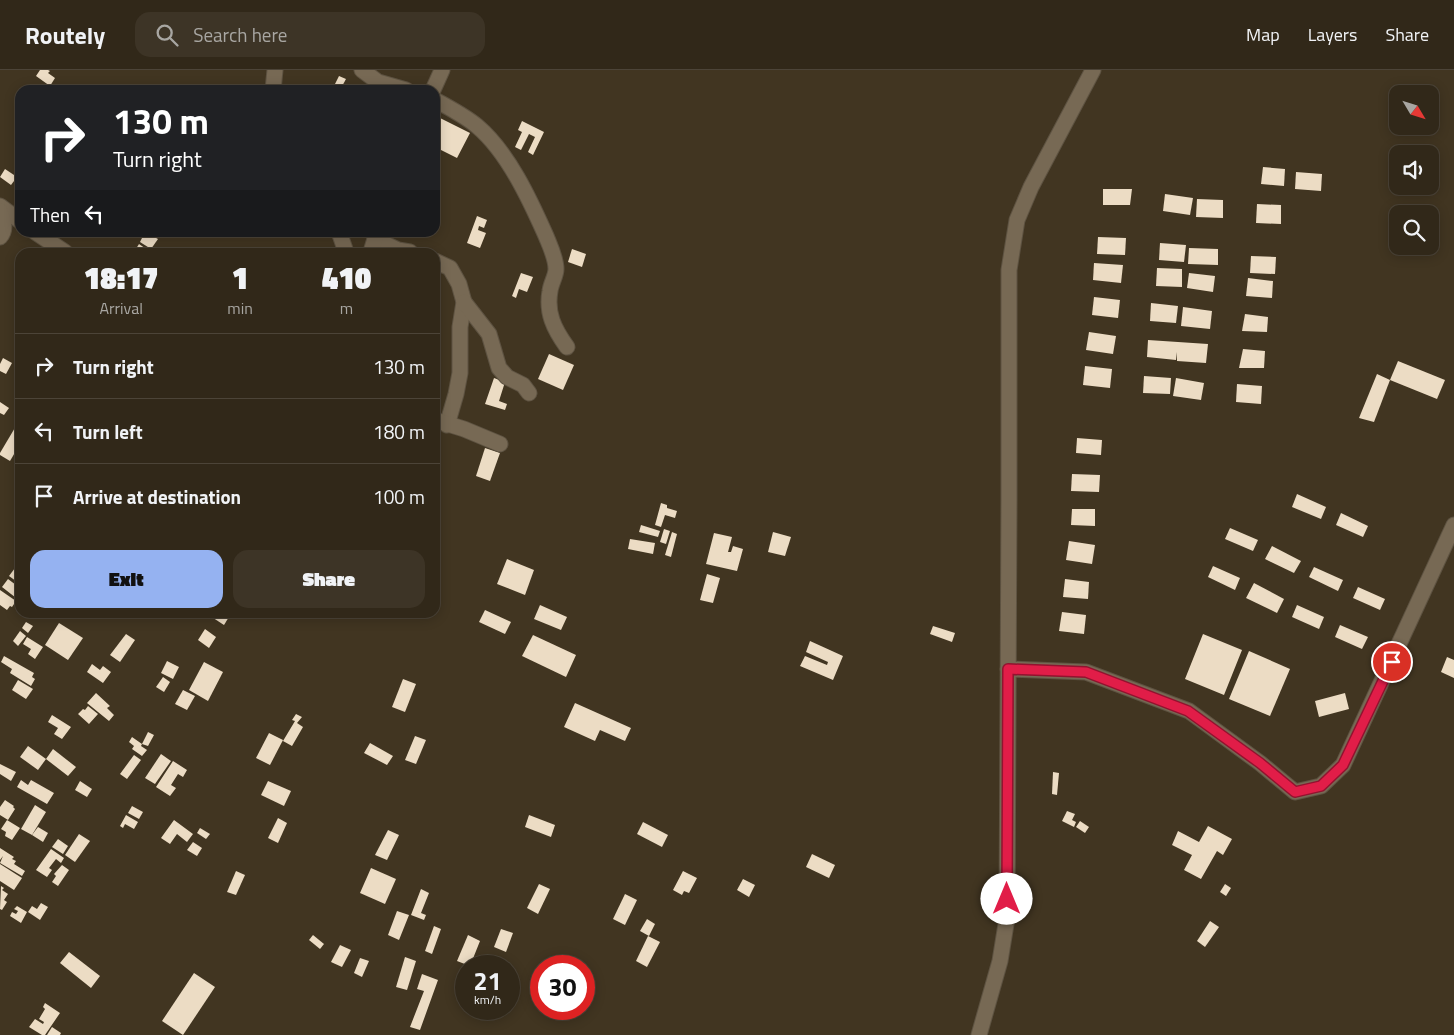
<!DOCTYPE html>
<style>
:root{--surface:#312819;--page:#3d3426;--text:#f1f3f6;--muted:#a8a6a2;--line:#4c4438;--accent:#95b2f1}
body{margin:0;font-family:"Titillium Web",sans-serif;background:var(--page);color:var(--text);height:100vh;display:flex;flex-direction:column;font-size:19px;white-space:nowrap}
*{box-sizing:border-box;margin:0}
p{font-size:16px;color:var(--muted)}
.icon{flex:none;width:28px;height:28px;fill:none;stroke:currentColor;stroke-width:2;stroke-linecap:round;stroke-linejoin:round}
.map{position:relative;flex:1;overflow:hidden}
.side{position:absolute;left:15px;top:178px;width:425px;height:370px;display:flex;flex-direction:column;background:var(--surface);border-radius:15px;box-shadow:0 2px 12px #0003,0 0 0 1px var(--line)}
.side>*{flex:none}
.hud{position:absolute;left:15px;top:15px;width:425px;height:152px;border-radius:15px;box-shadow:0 2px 12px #0003,0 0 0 1px var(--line);background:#202124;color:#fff;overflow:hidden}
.needle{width:32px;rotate:128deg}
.controls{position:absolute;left:1389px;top:15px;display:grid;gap:10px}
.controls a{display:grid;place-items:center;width:50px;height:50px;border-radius:10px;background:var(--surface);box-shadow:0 2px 12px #0003,0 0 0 1px var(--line);font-size:25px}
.speed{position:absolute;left:455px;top:885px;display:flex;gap:10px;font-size:25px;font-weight:700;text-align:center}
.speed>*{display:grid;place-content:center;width:65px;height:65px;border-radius:50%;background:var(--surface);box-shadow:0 2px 12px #0003,0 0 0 1px var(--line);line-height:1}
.speed small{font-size:12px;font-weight:400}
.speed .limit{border:8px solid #d22;background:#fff;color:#111}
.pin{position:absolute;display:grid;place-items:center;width:42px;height:42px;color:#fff;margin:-21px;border:2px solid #fff;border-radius:50%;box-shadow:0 1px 5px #0007}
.me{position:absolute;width:55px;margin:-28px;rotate:0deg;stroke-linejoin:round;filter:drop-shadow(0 0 4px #0008)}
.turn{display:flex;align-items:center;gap:18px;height:105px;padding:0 15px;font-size:22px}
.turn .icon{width:65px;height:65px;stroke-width:2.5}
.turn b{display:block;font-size:35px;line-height:42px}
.then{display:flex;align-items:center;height:48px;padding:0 15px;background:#0003;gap:10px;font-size:19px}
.eta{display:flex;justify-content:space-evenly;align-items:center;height:85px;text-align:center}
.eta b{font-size:30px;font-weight:800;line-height:35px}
.action{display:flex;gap:10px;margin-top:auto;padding:10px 15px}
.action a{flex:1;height:58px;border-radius:15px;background:var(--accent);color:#111;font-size:20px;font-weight:800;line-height:58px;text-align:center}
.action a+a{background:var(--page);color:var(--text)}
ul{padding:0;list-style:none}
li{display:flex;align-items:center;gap:15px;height:65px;padding:0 15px;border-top:1px solid var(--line)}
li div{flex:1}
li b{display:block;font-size:19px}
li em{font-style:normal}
header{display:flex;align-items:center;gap:30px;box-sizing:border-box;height:70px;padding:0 25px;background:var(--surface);border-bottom:1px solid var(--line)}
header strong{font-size:24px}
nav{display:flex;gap:28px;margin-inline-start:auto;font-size:18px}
.search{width:350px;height:45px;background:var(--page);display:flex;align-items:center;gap:12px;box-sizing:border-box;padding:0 18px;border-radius:15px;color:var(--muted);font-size:19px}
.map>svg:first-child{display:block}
.building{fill:#ecdcc4}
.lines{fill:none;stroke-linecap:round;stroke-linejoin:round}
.minor-casing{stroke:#5e5342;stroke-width:17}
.minor{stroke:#776954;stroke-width:15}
.route-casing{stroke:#92132f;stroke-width:12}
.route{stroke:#e11d48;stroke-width:9}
</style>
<header>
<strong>Routely</strong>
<div class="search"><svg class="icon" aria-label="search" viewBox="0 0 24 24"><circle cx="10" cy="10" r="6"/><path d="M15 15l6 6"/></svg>Search here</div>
<nav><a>Map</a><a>Layers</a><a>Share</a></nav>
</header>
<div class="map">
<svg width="1454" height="965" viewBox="0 0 1454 965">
<rect width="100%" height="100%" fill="#413521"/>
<g class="building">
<polygon points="40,0 48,0 50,1 48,3 55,8 50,16 36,6"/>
<polygon points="339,6 346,9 340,20 332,20"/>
<polygon points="436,46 470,63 457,88 435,77 435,65 437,60 435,59"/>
<polygon points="522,51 544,62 533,85 528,82 535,67 529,64 521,80 515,77 522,62 518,60"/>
<polygon points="1263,97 1285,99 1284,116 1261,114"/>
<polygon points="5,99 17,107 11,115 0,107"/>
<polygon points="1296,102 1322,104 1321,121 1295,119"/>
<polygon points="1103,119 1132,119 1130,135 1103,135"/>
<polygon points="1165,124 1193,128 1190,145 1163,141"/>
<polygon points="1197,129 1223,130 1223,148 1196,147"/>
<polygon points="1257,134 1281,135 1281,154 1256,153"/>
<polygon points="477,146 487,150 484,158 479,156 478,160 486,163 480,178 467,173"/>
<polygon points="145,162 158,169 151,179 140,172"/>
<polygon points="1098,167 1126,168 1125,185 1097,184"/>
<polygon points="1160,173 1186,175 1184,192 1159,190"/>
<polygon points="139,174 149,181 148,182 134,182"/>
<polygon points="1189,178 1218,179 1218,195 1188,194"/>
<polygon points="572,179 586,184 582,197 568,192"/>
<polygon points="1251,186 1276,187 1275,204 1250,203"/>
<polygon points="1094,193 1123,195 1121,213 1093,210"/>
<polygon points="1157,198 1182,199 1182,217 1156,216"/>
<polygon points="521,203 533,207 527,222 519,219 516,228 512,226"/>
<polygon points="1189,203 1215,206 1213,222 1187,218"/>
<polygon points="1248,208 1273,211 1272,228 1246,226"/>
<polygon points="1094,227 1120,230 1118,248 1092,245"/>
<polygon points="1151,233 1178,236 1176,253 1150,251"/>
<polygon points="1183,237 1212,241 1210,259 1181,256"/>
<polygon points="1245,244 1268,247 1267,262 1242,261"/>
<polygon points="1089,262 1116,266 1113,284 1086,280"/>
<polygon points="1148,270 1208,274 1206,293 1177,291 1177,282 1176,290 1147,287"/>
<polygon points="1243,279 1265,281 1264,298 1239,298"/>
<polygon points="549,284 574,295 563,320 538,309"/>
<polygon points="3,288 12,293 6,304 0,301 0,294"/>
<polygon points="1398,291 1445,310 1437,329 1390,310"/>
<polygon points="1085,296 1112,299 1110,318 1083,315"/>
<polygon points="1377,304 1390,310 1374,352 1359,348"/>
<polygon points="1144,306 1171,308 1170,324 1143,323"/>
<polygon points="494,308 505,312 499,331 507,334 505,340 485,334"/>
<polygon points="1176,308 1204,313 1201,330 1173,326"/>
<polygon points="1237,314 1262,316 1261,334 1236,332"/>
<polygon points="0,332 9,338 4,345 0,343"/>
<polygon points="16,356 20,358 20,374 10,391 0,385 0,383"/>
<polygon points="1077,368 1102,370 1101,385 1076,383"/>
<polygon points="485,378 500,383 490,411 476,406"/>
<polygon points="1072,404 1100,405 1099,422 1071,421"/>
<polygon points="1297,424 1326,437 1321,449 1292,437"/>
<polygon points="661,433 667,435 667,438 677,441 675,448 665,445 661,457 655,455"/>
<polygon points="1072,439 1095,439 1095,456 1071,455"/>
<polygon points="1341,443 1368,456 1363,467 1336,455"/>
<polygon points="641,455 660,461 658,467 639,462"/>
<polygon points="1230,458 1258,470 1253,481 1225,469"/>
<polygon points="664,459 670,461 666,474 660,472"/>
<polygon points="672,462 677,464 671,487 665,485"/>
<polygon points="773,462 791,467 785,486 768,482"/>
<polygon points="714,463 732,467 728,482 731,482 733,476 743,479 737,501 706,494"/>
<polygon points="630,469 655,473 653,484 628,479"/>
<polygon points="1069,471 1095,475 1092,494 1066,490"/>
<polygon points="1272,476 1301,491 1294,503 1265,489"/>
<polygon points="507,489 534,500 525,525 497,514"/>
<polygon points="1213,496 1240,508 1235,520 1208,507"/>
<polygon points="1314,497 1343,510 1338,521 1309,507"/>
<polygon points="15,498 20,501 20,514 9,506"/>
<polygon points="707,504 720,508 713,533 700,530"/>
<polygon points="8,509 16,515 14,518 20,523 20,531 2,517"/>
<polygon points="1065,509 1089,512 1088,529 1063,527"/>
<polygon points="1254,513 1284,529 1277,543 1246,528"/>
<polygon points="1358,517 1385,529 1380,540 1353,528"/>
<polygon points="0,520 16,531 12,537 10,536 7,540 0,535"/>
<polygon points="540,535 567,547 561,560 534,549"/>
<polygon points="1297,535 1324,547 1319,559 1292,547"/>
<polygon points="485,540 511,552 505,564 479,552"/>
<polygon points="204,542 232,542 224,555"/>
<polygon points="1062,542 1086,545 1084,564 1059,561"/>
<polygon points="26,552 33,556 28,563 22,558"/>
<polygon points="59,553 83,568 68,590 45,575"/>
<polygon points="1340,555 1368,567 1362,579 1335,567"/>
<polygon points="933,556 955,563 952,572 930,564"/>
<polygon points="205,559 216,567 209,578 198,570"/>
<polygon points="20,561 26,566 18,576 13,571"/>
<polygon points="126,564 135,570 120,592 110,585"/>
<polygon points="1203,564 1242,580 1224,625 1185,609"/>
<polygon points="533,565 576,585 566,607 522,586"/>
<polygon points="27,567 43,577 35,589 28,584 31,579 23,574"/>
<polygon points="810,571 843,586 833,610 800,596 805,586 827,595 828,592 806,582"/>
<polygon points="1249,581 1290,599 1270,646 1229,629"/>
<polygon points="4,586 34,603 32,607 35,609 31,616 10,603 12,599 1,592"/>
<polygon points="1447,587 1454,590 1454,608 1441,602"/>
<polygon points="167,591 179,597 173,609 161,603"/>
<polygon points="204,592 223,602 208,631 189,620"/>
<polygon points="92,594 100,600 103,596 111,602 103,613 87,602"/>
<polygon points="163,607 170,612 164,622 156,617"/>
<polygon points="403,609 416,614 405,642 392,637"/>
<polygon points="18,610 33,619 26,629 12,620"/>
<polygon points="183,620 195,626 187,640 175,634"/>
<polygon points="96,623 110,636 107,638 114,645 109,651 87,633"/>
<polygon points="1345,623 1349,639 1319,647 1315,631"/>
<polygon points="575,633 631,658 625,671 600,660 595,671 564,657"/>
<polygon points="88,636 98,644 89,654 78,644 83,639 85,640"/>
<polygon points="296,644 302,647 297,653 303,657 292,676 283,671 295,651 292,650"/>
<polygon points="52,645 71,657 62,669 54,664 58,658 48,652"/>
<polygon points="148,662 154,665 148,676 142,674"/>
<polygon points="269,663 283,670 270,695 256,688"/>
<polygon points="415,666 426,670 416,694 405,690"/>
<polygon points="132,667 142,674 141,676 147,680 142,686 132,679 134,676 129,672"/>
<polygon points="370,673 393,686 387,695 364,683"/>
<polygon points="28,676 46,689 38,700 20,687"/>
<polygon points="53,679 76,697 68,706 46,689"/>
<polygon points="161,684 171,691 155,714 145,708"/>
<polygon points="134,685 141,690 127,709 120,704"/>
<polygon points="173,691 187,700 183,707 178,704 171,715 176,718 170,726 156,717"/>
<polygon points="0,694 16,702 11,711 0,704"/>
<polygon points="1053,702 1059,703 1057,725 1052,724"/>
<polygon points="21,710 28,715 31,710 54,723 47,734 17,717"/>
<polygon points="80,711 92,719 87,727 75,720"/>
<polygon points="268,711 291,721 284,736 261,725"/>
<polygon points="5,730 14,736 13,737 15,739 8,750 0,745 0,737"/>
<polygon points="35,735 46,742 32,765 21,759"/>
<polygon points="132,736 143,742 139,749 128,743"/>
<polygon points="1067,741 1075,744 1072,750 1076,752 1074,757 1062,751"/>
<polygon points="126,745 138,752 134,759 125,754 123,758 120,756"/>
<polygon points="529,745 555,755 551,767 525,757"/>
<polygon points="278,748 287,753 278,773 268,768"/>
<polygon points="7,750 20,758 12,770 5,766 6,762 1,759"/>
<polygon points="174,750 193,764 187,772 177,764 170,774 161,768"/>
<polygon points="1080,751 1089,757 1085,763 1076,757"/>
<polygon points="643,752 668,765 662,777 637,764"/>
<polygon points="1208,756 1232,769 1223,785 1217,781 1201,809 1184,800 1192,785 1172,775 1178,761 1199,772"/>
<polygon points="38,757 48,763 43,772 32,765"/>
<polygon points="200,758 210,764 206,769 197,763"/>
<polygon points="388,760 399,765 387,790 375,785"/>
<polygon points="79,764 90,771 75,792 65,785"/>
<polygon points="58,769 68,776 63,784 52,777"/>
<polygon points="193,772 202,778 197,786 187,780"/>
<polygon points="0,778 14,787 12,789 16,791 14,794 25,801 22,806 0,793 3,786 0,790"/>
<polygon points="51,779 64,788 61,793 56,789 49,798 52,800 47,807 36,800"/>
<polygon points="812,784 835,795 829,808 806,797"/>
<polygon points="0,794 22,808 14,820 0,811"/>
<polygon points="62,795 69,800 58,816 52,812 56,806 54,804"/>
<polygon points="371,798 396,809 385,834 360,823"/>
<polygon points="236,801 245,805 236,825 227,822"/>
<polygon points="683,801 697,808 689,823 684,821 682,825 673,820"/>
<polygon points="743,809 755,815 749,827 737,820"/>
<polygon points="539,814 550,819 538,844 527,838"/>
<polygon points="1225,814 1231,818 1226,826 1220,822"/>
<polygon points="1,816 4,818 2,820 8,824 4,830 7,832 2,840 0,839"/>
<polygon points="421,819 429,823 421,843 426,845 424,850 411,845"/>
<polygon points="625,824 637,830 625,855 613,849"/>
<polygon points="41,833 48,837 40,850 28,842 32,836 37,839"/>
<polygon points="17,836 27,842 21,853 10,846 12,842 16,844 18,841 14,839"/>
<polygon points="397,841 409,845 399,870 388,865"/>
<polygon points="647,849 655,854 649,866 640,861"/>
<polygon points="1210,851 1219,857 1205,877 1197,871"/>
<polygon points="434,856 441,859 432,884 425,881"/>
<polygon points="501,859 513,863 506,882 494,877"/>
<polygon points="313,865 324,874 320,879 309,870"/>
<polygon points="468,865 480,871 470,896 457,891"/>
<polygon points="648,866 660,872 647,897 636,891"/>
<polygon points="340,875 351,880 342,897 331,892"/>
<polygon points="69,882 100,906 91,918 60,893"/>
<polygon points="405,887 416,891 407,920 396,917"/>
<polygon points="360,888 369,891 362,907 354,903"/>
<polygon points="194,903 215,917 183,965 162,951"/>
<polygon points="422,904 438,910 420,960 410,957 424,921 417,919"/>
<polygon points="45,933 60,943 45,965 42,965 29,957 35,949 43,954 44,952 39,949 45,939 43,937"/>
<polygon points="52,957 61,963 60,965 47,965"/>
</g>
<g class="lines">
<defs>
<g id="minor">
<polyline points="362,0 378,12 406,20"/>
<polyline points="273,20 275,0"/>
<polyline points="433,20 442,0"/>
<path d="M435 30C450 38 465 46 477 56 508 82 530 130 546 166 550 176 556 188 556 199 556 206 551 213 550 221 546 243 554 259 567 277"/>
<polyline points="0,136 20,151"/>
<path d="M0 141C3 150 7 159 0 167"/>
<polyline points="35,162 65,182"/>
<polyline points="339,162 346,182"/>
<polyline points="375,169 398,180 410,182"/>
<polyline points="371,182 377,162"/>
<polyline points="435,191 450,198 459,214 464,232 460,257 460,303 456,324 447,355"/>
<polyline points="464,232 489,264 499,298 507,307 523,315 529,323"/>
<polyline points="435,350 464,359 500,374"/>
<polyline points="1008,599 1086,602 1189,641 1260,693 1295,722 1321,716 1343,695 1454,455"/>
<polyline points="979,965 1000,891 1007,848 1009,429 1009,200 1017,150 1031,117 1093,0"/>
</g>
</defs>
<use href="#minor" class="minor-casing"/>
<use href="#minor" class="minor"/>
</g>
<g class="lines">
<defs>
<polyline id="route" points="1007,829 1008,599 1086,602 1188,641 1260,693 1295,722 1321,716 1343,695 1392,592"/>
</defs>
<use href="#route" class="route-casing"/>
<use href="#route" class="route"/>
</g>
</svg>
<div class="controls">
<a><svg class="needle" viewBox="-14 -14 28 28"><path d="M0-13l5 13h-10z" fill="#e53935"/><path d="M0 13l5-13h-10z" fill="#a8a6a2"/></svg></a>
<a><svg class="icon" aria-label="sound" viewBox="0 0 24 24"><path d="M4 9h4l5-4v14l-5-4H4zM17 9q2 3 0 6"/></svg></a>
<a><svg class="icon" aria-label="search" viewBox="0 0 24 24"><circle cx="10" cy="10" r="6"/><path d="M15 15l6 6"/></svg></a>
</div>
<div class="speed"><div>21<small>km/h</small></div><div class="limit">30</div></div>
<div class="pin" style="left:1392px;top:592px;background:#d93025"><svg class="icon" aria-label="arrive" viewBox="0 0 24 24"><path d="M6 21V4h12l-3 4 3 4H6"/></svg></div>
<svg class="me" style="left:1007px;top:829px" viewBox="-20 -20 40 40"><circle r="19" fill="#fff"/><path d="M0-13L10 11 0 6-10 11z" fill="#e11d48"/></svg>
<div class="hud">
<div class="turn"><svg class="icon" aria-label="right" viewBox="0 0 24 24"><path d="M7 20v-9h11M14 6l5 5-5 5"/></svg><div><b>130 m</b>Turn right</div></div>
<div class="then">Then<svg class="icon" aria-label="left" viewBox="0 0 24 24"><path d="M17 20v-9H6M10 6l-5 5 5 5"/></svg></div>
</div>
<section class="side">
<div class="eta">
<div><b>18:17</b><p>Arrival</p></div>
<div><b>1</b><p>min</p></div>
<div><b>410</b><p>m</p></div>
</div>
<ul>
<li><svg class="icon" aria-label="right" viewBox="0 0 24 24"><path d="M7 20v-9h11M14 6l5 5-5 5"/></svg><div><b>Turn right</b></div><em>130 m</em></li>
<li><svg class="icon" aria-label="left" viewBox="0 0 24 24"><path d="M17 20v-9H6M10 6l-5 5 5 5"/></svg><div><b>Turn left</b></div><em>180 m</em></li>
<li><svg class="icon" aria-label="arrive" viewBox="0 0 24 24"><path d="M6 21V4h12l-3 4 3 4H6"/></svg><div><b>Arrive at destination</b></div><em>100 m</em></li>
</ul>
<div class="action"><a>Exit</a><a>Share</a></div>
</section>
</div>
